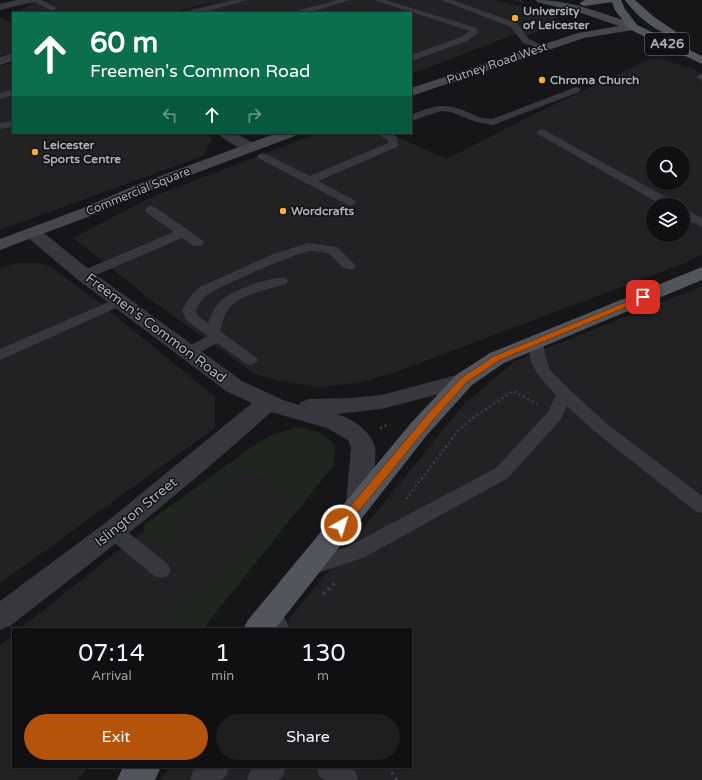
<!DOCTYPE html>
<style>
:root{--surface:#101012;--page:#1e1e20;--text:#f1f3f6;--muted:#9c9d9f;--line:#303032;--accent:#b45309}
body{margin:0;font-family:"Varela Round",sans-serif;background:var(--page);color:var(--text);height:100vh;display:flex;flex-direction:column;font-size:15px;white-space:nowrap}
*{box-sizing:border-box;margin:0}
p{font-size:13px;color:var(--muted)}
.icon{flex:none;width:22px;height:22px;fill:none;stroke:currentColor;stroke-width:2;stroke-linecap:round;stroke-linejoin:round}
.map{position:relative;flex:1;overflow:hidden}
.sheet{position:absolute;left:12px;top:628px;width:400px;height:140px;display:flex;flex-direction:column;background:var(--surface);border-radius:0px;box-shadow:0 1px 3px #0004,0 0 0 1px var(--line)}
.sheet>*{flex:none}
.guide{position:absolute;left:12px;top:12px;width:400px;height:122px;border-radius:0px;box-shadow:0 1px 3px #0004,0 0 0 1px var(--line);background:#0b6e4f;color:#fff;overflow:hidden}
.buttons{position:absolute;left:646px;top:146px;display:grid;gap:8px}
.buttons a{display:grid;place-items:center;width:44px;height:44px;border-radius:50%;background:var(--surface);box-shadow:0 1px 3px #0004,0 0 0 1px var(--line);font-size:20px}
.pin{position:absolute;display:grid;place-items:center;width:34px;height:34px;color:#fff;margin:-17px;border-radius:8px;box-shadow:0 2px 6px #0006}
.me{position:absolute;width:44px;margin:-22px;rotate:39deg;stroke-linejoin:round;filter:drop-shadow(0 0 3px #0008)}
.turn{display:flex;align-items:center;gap:14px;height:84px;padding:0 12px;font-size:18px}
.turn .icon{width:52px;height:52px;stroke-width:2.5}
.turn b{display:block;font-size:28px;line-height:34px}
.lanes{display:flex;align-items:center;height:38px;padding:0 12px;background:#0003;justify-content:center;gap:20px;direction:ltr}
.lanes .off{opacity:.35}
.eta{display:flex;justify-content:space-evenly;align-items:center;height:68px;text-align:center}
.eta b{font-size:24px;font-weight:600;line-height:28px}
.action{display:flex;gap:8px;margin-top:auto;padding:8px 12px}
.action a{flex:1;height:46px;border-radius:24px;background:var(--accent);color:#fff;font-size:16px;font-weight:600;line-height:46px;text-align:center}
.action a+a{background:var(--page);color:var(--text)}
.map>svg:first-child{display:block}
.built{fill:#222225;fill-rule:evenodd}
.green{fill:#1e261f}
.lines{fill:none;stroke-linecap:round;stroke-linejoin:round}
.path-far2{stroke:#3d3f44;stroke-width:1.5;stroke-dasharray:1 1.5;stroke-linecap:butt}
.path-far1{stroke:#3d3f44;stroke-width:2.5;stroke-dasharray:2 3;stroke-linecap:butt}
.path{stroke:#3d3f44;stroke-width:3.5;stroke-dasharray:2.5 4;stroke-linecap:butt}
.lane{fill:#37383d;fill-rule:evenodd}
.street{fill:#37383d;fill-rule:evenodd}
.secondary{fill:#45474d;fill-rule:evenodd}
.primary{fill:#53555c;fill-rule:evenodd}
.route{fill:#b45309;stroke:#753606}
.poi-dot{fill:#f2b134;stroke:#111113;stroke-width:1.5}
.labels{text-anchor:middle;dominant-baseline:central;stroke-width:3;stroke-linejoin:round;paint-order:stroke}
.far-poi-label{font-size:12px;font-weight:bold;fill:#a8adb8;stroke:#111113;text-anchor:start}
.far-street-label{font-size:12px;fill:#a8adb8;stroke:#111113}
.shield{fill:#111113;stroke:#7b7e86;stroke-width:1}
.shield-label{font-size:13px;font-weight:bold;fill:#a8adb8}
.street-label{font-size:14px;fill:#a8adb8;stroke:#111113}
</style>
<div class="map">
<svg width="702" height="780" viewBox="0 0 702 780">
<rect width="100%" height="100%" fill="#161618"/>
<g class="built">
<polygon points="50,0 495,0 549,13 547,14 559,17 554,19 561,21 529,35 513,35 411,74 411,13 175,13 213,3 212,2 170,13 23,13 21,10 30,4"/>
<polygon points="0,17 13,23 13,53 0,56"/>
<path d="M650 59H660L694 69 702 74V254L685 263 399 371 362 382 321 387 279 381 253 373 155 303 73 238 151 197 319 133H388L447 159 530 116ZM653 153H683V183H653ZM653 205H683V235H653Z"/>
<polygon points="13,63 13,133 203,133 212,139 203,156 0,230 0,66"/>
<polygon points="20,263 36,263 50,266 100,303 215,397 215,428 0,583 0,267"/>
<polygon points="702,286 702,780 159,780 170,767 411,767 411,629 281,629 464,404 515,361"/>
<polygon points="236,463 296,501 152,629 20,629 105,561"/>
<polygon points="13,635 13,767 88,767 77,780 0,780 0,645"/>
</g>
<polygon class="green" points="299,427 321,433 335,445 334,465 203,629 152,629 296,501 241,466 168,525 180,534 165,548 145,538 144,525 256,444 274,434"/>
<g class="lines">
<polyline class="path-far2" points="515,0 524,2"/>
<g class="path-far1">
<polyline points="380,428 390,424"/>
<polyline points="406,499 458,431 473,418 513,391 537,404"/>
</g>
<g class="path">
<polyline points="323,594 335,583"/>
<polyline points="388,767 397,780"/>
</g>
<g class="lane">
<polygon points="31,0 41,0 57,8 53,10 50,10"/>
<polygon points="234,0 247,0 201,13 188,13 189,11"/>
<polygon points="338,0 350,0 307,13 295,13 296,11"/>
<polygon points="374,0 385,0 477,28 478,33 467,41 411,61 411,55 461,37 470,31"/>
<polygon points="441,0 452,0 517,23 529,39 546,47 542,49 523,43 511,27"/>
<polygon points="700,74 702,74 702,81 696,77"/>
<path d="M576 87 579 88 581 90 579 92 493 125 476 122 451 112 441 111 411 121V115C432 106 443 102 465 111 474 115 482 119 492 119Z"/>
<polygon points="13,89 13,95 0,99 0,93"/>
<polygon points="13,121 13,127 0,129 0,123"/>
<polygon points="542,129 675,202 677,205 662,205 538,134 537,132"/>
<polygon points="375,133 388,133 397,137 398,145 397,147 318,181 354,200 356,202 354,204 350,206 258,158 257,156 262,153 266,154 310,176 388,143 388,140"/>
<polygon points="151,206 155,207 202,240 204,243 202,246 194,246 182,238 89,278 79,278 77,275 79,272 174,232 147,213 145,210 147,207"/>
<polygon points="683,208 702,218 702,227 683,217"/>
<path d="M308 243 337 247 356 266 354 269C341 272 338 260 329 254 325 252 316 251 311 251 300 251 220 286 209 294 202 298 199 304 196 311L198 316 208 323C211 315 215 306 221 301 230 291 274 275 286 278L288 281 286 284C270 289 240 294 229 308 224 314 222 324 220 331L255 357 258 360 255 363 250 365 245 363 217 343C207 348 194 358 183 355L180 352 183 349 208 336 187 321 182 311C186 301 192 294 200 287L271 255Z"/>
<polygon points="120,297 125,298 127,301 125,304 0,360 0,349"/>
<path d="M536 335 541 337 543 340 545 355 550 370 570 390 606 423 702 496V513L695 511 594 431 567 406 561 419 508 478 363 558 308 576 301 574 298 568 301 562 349 546 496 468 548 412 556 395C543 381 530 369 529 349 529 344 528 341 531 337Z"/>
<polygon points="113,523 120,526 168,564 171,570 168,576 161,578 154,576 106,536 103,531 106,526"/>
<polygon points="272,603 279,606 290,629 268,629 262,612 265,606"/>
<polygon points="198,767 229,767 226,776 221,780 190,780 193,771"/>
<polygon points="255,767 286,767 283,776 278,780 247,780 250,771"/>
<polygon points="316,767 349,767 355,771 358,780 325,780 319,776"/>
</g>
<g class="street">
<polygon points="17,0 35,0 34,2 0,10 0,4"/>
<polygon points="13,53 13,61 0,65 0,57"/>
<path d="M218 133H235L255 144 257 147 255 150C243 153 230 142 220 136Z"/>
<path d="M33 228 39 229 91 271 242 381 283 400 299 405 301 402 309 399 351 398 382 395 464 373 472 375 475 380 472 385 382 409 337 414C353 419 370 430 375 447 377 456 372 491 372 503L368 510 359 513 350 510 346 503 351 448 348 440 327 428 271 412C188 488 99 557 10 626L0 630V601L104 524 252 403 226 391 77 279 27 237 24 233 27 229Z"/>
</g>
<g class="secondary">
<path d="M536 0C571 0 604 14 637 25L638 27 633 30 584 38 411 96V88L578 33 619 26 581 13 537 2Z"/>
<polygon points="277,133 297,133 295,136 148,191 98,213 0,250 0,239 86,207 136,185"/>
</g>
<g class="primary">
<polygon points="585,0 621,0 625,9 637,25 702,56 702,64 629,29 615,10 612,2 585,6 581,5 580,3"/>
<path d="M625 0H635L653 16 676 32 671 35C654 31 635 14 625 0Z"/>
<polygon points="702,267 702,280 504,363 472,385 427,435 275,629 243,629 248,620 411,423 456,375 490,353"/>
<polygon points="123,767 161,767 155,780 117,780"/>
</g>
</g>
<polygon class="route" points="643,295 645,296 645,299 500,360 467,382 433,420 345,528 341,529 337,528 335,525 337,522 426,416 461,378 494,356"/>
<g class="poi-dot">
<circle cx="515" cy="18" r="4"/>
<circle cx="542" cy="80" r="4"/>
<circle cx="35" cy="152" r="4"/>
<circle cx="283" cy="211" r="4"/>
</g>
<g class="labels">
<g class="far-poi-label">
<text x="523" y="11">University<tspan x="523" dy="14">of Leicester</tspan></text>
<text x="550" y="80">Chroma Church</text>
<text x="43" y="145">Leicester<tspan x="43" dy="14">Sports Centre</tspan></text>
<text x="291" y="211">Wordcrafts</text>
</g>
<g class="far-street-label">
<text transform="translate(497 63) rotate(-19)">Putney Road West</text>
<text transform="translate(138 191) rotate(-22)">Commercial Square</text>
</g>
<rect class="shield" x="645" y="33" width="44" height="22" rx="3"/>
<g class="shield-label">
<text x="667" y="44">A426</text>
</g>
<g class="street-label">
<text transform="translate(156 328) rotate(37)">Freemen's Common Road</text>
<text transform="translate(136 512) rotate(-39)">Islington Street</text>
</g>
</g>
</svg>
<div class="buttons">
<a><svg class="icon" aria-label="search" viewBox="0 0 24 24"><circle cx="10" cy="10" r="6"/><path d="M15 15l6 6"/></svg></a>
<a><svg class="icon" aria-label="layers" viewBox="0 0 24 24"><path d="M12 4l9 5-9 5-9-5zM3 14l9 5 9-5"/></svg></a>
</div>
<div class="pin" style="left:643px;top:297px;background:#d93025"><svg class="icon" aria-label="arrive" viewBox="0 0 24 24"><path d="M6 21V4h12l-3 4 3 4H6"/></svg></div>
<svg class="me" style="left:341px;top:525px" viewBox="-20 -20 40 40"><circle r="17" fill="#b45309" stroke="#fff" stroke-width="3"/><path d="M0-11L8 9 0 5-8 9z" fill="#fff"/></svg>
<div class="guide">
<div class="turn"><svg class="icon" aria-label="ahead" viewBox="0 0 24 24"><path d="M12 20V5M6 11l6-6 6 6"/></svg><div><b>60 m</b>Freemen's Common Road</div></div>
<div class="lanes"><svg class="icon off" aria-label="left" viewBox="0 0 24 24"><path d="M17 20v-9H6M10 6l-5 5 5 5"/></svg><svg class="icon" aria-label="ahead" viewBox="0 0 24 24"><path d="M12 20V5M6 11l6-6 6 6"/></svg><svg class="icon off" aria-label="right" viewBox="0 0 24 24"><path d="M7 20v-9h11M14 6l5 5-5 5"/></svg></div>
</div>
<section class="sheet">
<div class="eta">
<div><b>07:14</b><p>Arrival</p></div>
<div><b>1</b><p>min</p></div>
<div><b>130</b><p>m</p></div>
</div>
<div class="action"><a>Exit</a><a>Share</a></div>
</section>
</div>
